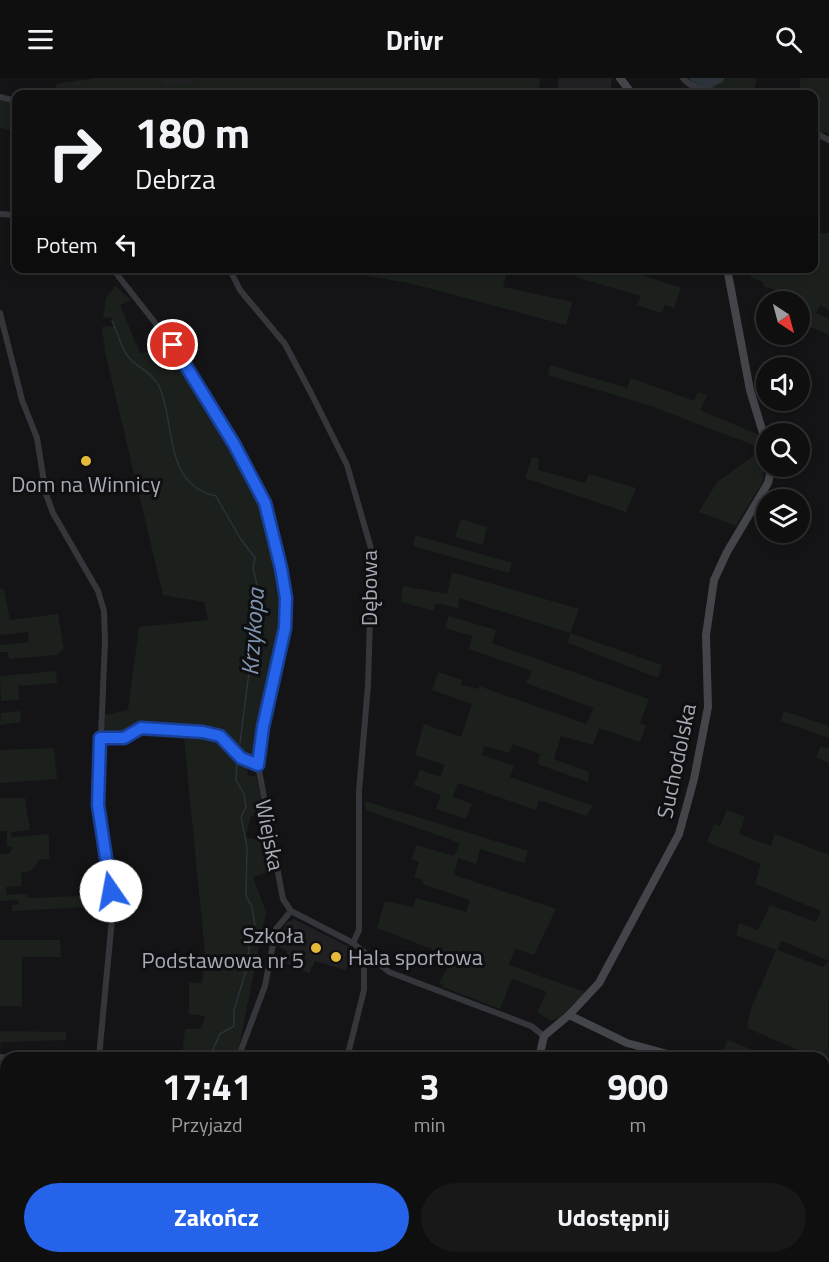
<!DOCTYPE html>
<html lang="pl">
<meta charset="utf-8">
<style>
:root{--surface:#0f0f10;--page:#181819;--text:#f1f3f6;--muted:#9b9c9f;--line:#2f2f30;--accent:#2563eb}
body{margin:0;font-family:"Titillium Web",sans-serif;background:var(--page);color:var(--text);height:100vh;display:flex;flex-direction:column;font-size:22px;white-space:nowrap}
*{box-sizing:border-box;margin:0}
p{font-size:20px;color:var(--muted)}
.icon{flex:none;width:33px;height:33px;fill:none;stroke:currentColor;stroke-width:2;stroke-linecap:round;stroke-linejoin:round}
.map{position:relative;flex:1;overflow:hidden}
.details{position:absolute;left:0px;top:974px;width:830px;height:212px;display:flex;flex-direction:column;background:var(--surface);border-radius:18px 18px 0 0;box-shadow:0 3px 9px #0003,0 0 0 2px var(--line)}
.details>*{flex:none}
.hud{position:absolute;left:12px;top:12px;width:806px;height:183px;border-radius:12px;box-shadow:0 3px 9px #0003,0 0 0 2px var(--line);background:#0f0f10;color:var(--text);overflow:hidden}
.needle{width:39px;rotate:144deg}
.fabs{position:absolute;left:756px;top:213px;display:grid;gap:12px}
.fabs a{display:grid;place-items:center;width:54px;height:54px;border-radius:50%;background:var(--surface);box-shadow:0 3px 9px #0003,0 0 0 2px var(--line);font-size:30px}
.pin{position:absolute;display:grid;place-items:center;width:51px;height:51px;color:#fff;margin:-26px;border:3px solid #fff;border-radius:50%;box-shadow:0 2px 6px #0007}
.me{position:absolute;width:66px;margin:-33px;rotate:348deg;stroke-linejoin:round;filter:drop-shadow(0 0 4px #0008)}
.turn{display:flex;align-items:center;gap:21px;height:126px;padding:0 24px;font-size:27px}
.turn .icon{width:78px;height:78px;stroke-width:2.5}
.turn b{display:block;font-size:42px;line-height:51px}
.then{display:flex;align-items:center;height:57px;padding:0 24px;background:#0003;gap:12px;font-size:22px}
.eta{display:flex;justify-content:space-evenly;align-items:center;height:102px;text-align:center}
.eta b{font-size:36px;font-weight:700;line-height:42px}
.button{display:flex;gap:12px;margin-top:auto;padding:12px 24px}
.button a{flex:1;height:69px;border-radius:36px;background:var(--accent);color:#fff;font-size:24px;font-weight:700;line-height:69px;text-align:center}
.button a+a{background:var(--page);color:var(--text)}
header{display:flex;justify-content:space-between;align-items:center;height:78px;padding:0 24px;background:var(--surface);font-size:27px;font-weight:700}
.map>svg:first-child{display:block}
.built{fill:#202023}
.green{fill:#1b201c;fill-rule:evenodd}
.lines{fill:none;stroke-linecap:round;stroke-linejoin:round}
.stream{stroke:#2b3239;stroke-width:1.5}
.river{stroke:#2b3239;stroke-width:10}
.street{stroke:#35363b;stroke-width:6}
.secondary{stroke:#44454a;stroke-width:8}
.route-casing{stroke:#184099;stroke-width:15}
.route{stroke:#2563eb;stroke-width:10}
.poi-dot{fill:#e7b93b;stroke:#0f0f11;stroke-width:2}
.labels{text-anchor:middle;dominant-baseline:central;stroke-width:6;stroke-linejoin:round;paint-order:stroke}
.poi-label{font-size:22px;fill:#a7aab5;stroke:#0f0f11}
.street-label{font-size:22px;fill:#a7aab5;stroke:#0f0f11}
.water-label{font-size:24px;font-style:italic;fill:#7f95af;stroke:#0f0f11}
</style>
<header><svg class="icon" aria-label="menu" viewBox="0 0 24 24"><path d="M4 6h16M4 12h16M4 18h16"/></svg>Drivr<svg class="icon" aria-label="search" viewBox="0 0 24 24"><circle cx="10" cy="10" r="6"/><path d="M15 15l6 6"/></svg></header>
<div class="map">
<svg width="829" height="1184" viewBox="0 0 829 1184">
<rect width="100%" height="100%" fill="#141416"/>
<g class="built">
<polygon points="163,0 194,0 190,6 163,6"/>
<polygon points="559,0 612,0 610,16 557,16"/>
<polygon points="294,841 355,872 346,892 315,883 309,895 284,884 287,873 276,867 286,845"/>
</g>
<g class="green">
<polygon points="95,0 163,0 164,6 190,6 194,0 540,0 539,16 52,16 57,6"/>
<polygon points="686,0 757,0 753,16 697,10"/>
<polygon points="801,0 829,0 829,60 828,55 824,54 822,57 813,52 813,16 798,16"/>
<polygon points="0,22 16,27 16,53 0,50"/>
<polygon points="817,155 829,155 829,232 820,227 816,235 829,241 829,257 800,245 800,224 792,223 794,217 765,209 761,203 750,200 755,191 813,190 813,162"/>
<polygon points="328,191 508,191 503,209 572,224 566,247 413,206"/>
<polygon points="577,191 624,191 681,210 674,230 665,227 661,235 637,227 641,218 575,199"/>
<path d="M115 208 131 222 120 227 140 275 171 271C219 354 295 447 282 549 276 595 259 637 255 683L246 681 248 698H256L265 740 251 738 246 758 250 761H268L272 774 267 776 270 793 253 799 266 834 237 979H182L185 951H201L205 938 189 936V905H202L205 875 184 661 126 657 112 659 104 653V637L128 632 139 549 208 542 204 524 163 517 105 274 102 249 113 248 111 239 103 240 106 220Z"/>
<polygon points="550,287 627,310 631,300 694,323 698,314 707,317 700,332 759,357 765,379 763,403 736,448 699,434 717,404 759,374 759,369 648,327 548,297"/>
<polygon points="532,379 539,380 538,392 585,405 589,396 636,410 626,434 525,400"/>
<polygon points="461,441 487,449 483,467 455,459"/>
<polygon points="415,457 512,485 509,495 413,468"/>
<polygon points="452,494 579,531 570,555 662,587 658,600 568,565 570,555 459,520 458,530 435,525 434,533 401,524 403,508 447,516"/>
<polygon points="4,510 10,542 58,536 64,571 57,577 9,581 8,574 0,574 0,567 29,564 28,554 0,557 0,511"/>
<polygon points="449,538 496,552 492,565 649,621 640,645 646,648 640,664 599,650 593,667 561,658 554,681 589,694 588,704 537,686 540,676 513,666 509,675 484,668 482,677 514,688 510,699 593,728 586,738 539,722 536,732 458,705 453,719 472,726 466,741 436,731 441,717 414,707 420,692 440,699 445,687 415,677 424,646 461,659 472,626 432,612 438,594 462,602 461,607 479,611 479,608 586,646 594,630 526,605 532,593 469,571 472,558 445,550"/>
<polygon points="56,593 57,605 18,608 19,622 1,623 0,598"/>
<polygon points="20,633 21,644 0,647 1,635"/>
<polygon points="784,633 829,648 829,660 781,643"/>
<polygon points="821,668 829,671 829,685 816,679"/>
<polygon points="54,670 57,701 0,705 0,672"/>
<polygon points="0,720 25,720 30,752 11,754 12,759 49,756 49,781 40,781 31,793 21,795 22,808 6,809 6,817 26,816 29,820 105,817 106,828 12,833 12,827 19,826 18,822 0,823 0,776 10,776 12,769 7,768 7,753 0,753"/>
<polygon points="365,723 528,773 524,785 480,771 476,786 458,780 454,797 556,831 534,877 515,871 509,887 585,914 560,939 551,943 537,934 547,914 512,901 500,931 443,909 443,906 439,905 449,887 454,889 458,881 377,850 385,823 413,829 416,820 466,834 470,822 423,806 422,802 414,799 419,784 411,781 417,767 454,778 460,765 366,732"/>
<path d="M727 732 745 739 739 756 771 768 775 756 829 777 828 1036 824 1034V980L803 979 805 975 747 950 750 933 776 872 736 857 739 845 758 852 770 827 816 844 821 833 755 806 761 786 707 764 714 746 720 748ZM782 863 829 883 823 889 777 872Z"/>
<polygon points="0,862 60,862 61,879 22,879 22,929 0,928"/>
<polygon points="301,879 312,883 308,892 296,889 295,884"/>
<polygon points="0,953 66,954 66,962 1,964 0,972"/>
<polygon points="728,962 770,979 720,979"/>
<polygon points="0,1075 6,1075 6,1130 0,1133"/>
<polygon points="824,1123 829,1124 829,1163 824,1162"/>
<polygon points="222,1179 289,1179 292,1184 226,1184"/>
<polygon points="654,1179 774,1179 772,1184 668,1184"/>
</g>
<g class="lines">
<g class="stream">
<path d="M112 243C119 256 120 271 132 283 141 291 153 296 159 308 176 345 163 407 216 418L240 460 255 480 253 490 259 515 240 665"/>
<polyline points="209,980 220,956 234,948 234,932 247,889 250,863 255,848 252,829 246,818 247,769 241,739 246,729 244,716 236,702 237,681"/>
<polyline points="824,1100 829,1101"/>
<polyline points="0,1104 6,1104"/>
<polyline points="284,1179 288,1184"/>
</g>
<g class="river">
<polyline points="695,0 707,6 719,0"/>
<polyline points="824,1025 829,1021"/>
<polyline points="764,1184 771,1179"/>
</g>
<g class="street">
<path d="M683 0C697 17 713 9 732 16"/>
<polyline points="0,19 16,23"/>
<polyline points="813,54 829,62"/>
<polyline points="0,136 16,137"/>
<path d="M112 190 182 279 265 425C277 464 292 511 285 552 277 597 262 641 258 687L283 821 291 833 353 865 389 894 531 948 544 958"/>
<polyline points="229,190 240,212 285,266 312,317 347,387 372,474 368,607 359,713 359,852 353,865"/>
<polyline points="0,235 22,322 37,360 46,416 53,435 98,513 104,533 105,564 98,727 113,830 99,979"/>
<polyline points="100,660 124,660 141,650 203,654 220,658 241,679 258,687"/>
<polyline points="0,979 16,980"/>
<polyline points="44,980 107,980"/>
<polyline points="160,980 162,980"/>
<polyline points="238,980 265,908 276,851 291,833"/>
<polyline points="347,980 364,912 364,875"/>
<polyline points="0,1134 6,1132"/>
<polyline points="0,1171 6,1169"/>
<polyline points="26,1179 30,1184"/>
<polyline points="101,1179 105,1184"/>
<polyline points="179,1179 182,1184"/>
<polyline points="353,1179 358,1184"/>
</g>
<g class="secondary">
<polyline points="620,0 632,16"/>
<polyline points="727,190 750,312 766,365"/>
<polyline points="569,937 627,965 682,980"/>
<polyline points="539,980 544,958 569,937 599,905 679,756 694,701 708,629 706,557 714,502 727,474 768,405 772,388"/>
<polyline points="824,1038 829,1041"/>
<polyline points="510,1184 512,1179"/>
</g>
</g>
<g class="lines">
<defs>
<polyline id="route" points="111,813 98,727 100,660 124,660 141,650 203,654 220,658 241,680 258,687 263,649 285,550 286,520 281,490 265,425 234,366 173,267"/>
</defs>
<use href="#route" class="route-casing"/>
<use href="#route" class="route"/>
</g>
<g class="poi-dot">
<circle cx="86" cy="383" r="6"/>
<circle cx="316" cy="870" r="6"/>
<circle cx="336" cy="879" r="6"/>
</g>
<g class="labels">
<g class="poi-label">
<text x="86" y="406">Dom na Winnicy</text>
<text x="304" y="857" text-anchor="end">Szkoła<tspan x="304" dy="25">Podstawowa nr 5</tspan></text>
<text x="348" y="879" text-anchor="start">Hala sportowa</text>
</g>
<g class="street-label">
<text transform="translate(369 510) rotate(-90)">Dębowa</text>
<text transform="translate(676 683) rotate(-78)">Suchodolska</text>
<text transform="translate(270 757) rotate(79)">Wiejska</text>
</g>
<g class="water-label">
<text transform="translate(252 554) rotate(-86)">Krzykopa</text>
</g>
</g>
</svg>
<div class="fabs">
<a><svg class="needle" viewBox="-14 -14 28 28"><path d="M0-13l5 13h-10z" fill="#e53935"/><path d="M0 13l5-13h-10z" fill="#9b9c9f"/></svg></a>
<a><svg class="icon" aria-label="sound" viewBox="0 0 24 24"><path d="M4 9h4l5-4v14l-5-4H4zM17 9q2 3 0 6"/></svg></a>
<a><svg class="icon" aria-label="search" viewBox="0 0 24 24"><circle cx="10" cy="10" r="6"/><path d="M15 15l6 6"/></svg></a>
<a><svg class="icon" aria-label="layers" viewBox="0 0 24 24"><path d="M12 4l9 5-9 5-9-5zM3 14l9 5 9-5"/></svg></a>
</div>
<div class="pin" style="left:173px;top:267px;background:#d93025"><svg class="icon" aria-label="arrive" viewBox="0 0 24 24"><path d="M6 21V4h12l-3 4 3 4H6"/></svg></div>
<svg class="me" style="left:111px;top:813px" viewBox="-20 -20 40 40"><circle r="19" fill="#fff"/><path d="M0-13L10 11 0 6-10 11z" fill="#2563eb"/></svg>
<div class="hud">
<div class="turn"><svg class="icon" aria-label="right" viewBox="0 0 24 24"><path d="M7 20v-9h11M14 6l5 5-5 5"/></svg><div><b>180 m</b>Debrza</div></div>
<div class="then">Potem<svg class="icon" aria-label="left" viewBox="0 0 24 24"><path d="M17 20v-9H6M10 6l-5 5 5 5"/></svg></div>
</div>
<section class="details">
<div class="eta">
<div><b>17:41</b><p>Przyjazd</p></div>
<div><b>3</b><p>min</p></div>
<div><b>900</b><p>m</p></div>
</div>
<div class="button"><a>Zakończ</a><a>Udostępnij</a></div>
</section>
</div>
